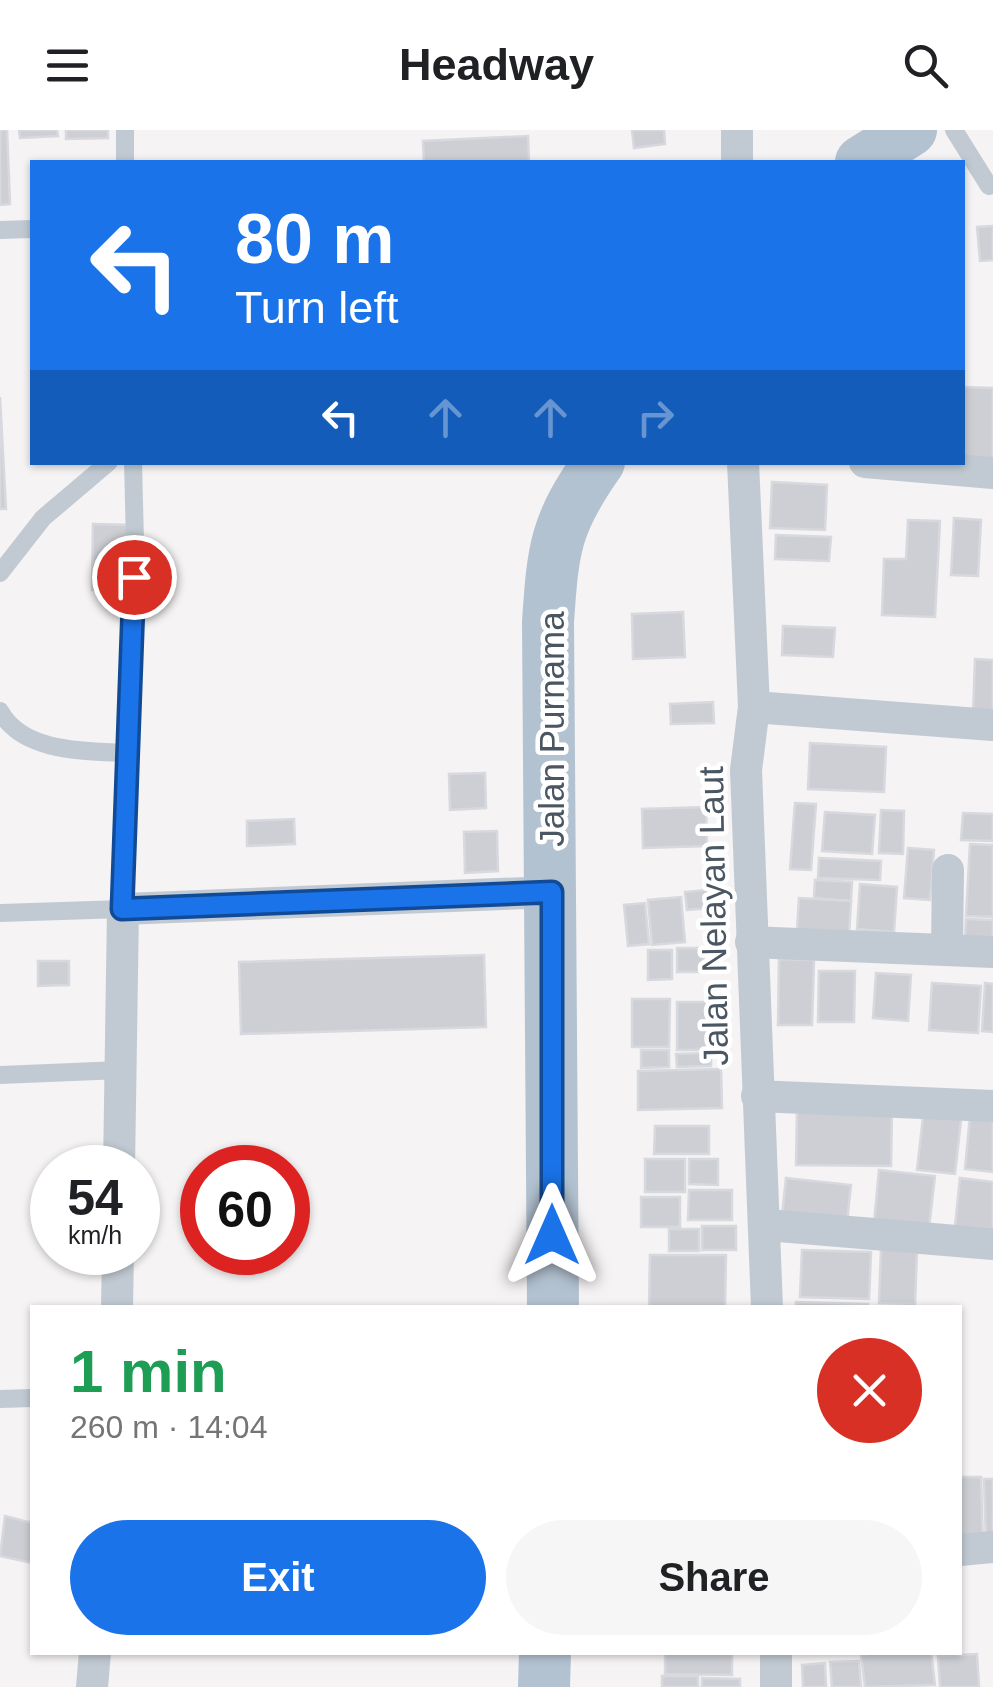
<!DOCTYPE html>
<meta charset="utf-8">
<style>
:root{--surface:#fff;--page:#f6f6f6;--text:#202124;--muted:#757577;--accent:#1a73e8}
body{margin:0;font-family:Arial,sans-serif;background:var(--page);color:var(--text);height:100vh;display:flex;flex-direction:column;font-size:38px;white-space:nowrap}
*{box-sizing:border-box;margin:0}
p{font-size:32px;color:var(--muted)}
.icon{flex:none;width:55px;height:55px;fill:none;stroke:currentColor;stroke-width:2;stroke-linecap:round;stroke-linejoin:round}
.map{position:relative;flex:1;overflow:hidden}
.drawer{position:absolute;left:30px;top:1175px;width:932px;height:350px;display:flex;flex-direction:column;background:var(--surface);border-radius:0px;box-shadow:0 2px 8px #0004}
.drawer>*{flex:none}
.banner{position:absolute;left:30px;top:30px;width:935px;height:305px;border-radius:0px;box-shadow:0 2px 8px #0004;background:#1a73e8;color:#fff;overflow:hidden}
.speed{position:absolute;left:30px;top:1015px;display:flex;gap:20px;font-size:50px;font-weight:700;text-align:center}
.speed>*{display:grid;place-content:center;width:130px;height:130px;border-radius:50%;background:var(--surface);box-shadow:0 2px 8px #0004;line-height:1}
.speed small{font-size:25px;font-weight:400}
.speed .limit{border:15px solid #d22;background:#fff;color:#111}
.pin{position:absolute;display:grid;place-items:center;width:85px;height:85px;color:#fff;margin:-42px;border:5px solid #fff;border-radius:50%;box-shadow:0 2px 10px #0007}
.me{position:absolute;width:110px;margin:-55px;rotate:0deg;stroke-linejoin:round;filter:drop-shadow(0 0 8px #0008)}
.turn{display:flex;align-items:center;gap:35px;height:210px;padding:0 40px;font-size:45px}
.turn .icon{width:130px;height:130px;stroke-width:2.5}
.turn b{display:block;font-size:70px;line-height:85px}
.lanes{display:flex;align-items:center;height:95px;padding:0 40px;background:#0003;justify-content:center;gap:50px;direction:ltr}
.lanes .off{opacity:.35}
.round{display:grid;place-items:center;flex:none;width:105px;height:105px;border-radius:52px;background:var(--page)}
.summary{display:flex;align-items:center;justify-content:space-between;height:170px;padding:0 40px}
h1{font-size:60px;font-weight:700;line-height:75px;color:#1e9e55}
.primary-button{display:flex;gap:20px;margin-top:auto;padding:20px 40px}
.primary-button a{flex:1;height:115px;border-radius:60px;background:var(--accent);color:#fff;font-size:40px;font-weight:700;line-height:115px;text-align:center}
.primary-button a+a{background:var(--page);color:var(--text)}
header{display:flex;justify-content:space-between;align-items:center;height:130px;padding:0 40px;background:var(--surface);font-size:45px;font-weight:700}
.map>svg:first-child{display:block}
.building{fill:#cdcfd5;stroke:#d7d9de;stroke-width:2.5}
.lines{fill:none;stroke-linecap:round;stroke-linejoin:round}
.lane{stroke:#c1cad2;stroke-width:18}
.street{stroke:#c1cad2;stroke-width:32}
.primary{stroke:#b3c2d1;stroke-width:52}
.route-casing{stroke:#114b97;stroke-width:25}
.route{stroke:#1a73e8;stroke-width:18}
.labels{text-anchor:middle;dominant-baseline:central;stroke-width:9;stroke-linejoin:round;paint-order:stroke}
.street-label{font-size:35px;fill:#4a5661;stroke:#fff}
</style>
<header><svg class="icon" aria-label="menu" viewBox="0 0 24 24"><path d="M4 6h16M4 12h16M4 18h16"/></svg>Headway<svg class="icon" aria-label="search" viewBox="0 0 24 24"><circle cx="10" cy="10" r="6"/><path d="M15 15l6 6"/></svg></header>
<div class="map">
<svg width="993" height="1557" viewBox="0 0 993 1557">
<rect width="100%" height="100%" fill="#f5f3f3"/>
<g class="building">
<polygon points="0,0 7,0 10,74 0,75"/>
<polygon points="19,0 57,0 58,6 20,8"/>
<polygon points="66,0 108,0 108,8 66,9"/>
<polygon points="632,0 664,0 665,14 634,18"/>
<polygon points="528,6 529,32 424,32 423,11"/>
<polygon points="993,96 993,130 980,131 977,97"/>
<polygon points="962,257 993,258 993,334 962,332"/>
<polygon points="0,267 6,379 0,379"/>
<polygon points="772,352 827,355 825,400 770,398"/>
<polygon points="954,388 981,390 978,446 951,445"/>
<polygon points="908,390 940,391 935,487 882,485 884,429 906,429"/>
<polygon points="93,394 133,395 132,461 92,460"/>
<polygon points="776,405 831,407 829,431 775,429"/>
<polygon points="683,482 685,527 633,529 632,484"/>
<polygon points="783,496 835,498 833,527 782,525"/>
<polygon points="975,529 993,530 993,585 973,585"/>
<polygon points="713,572 714,593 671,594 670,574"/>
<polygon points="810,613 886,617 884,662 808,659"/>
<polygon points="485,643 486,678 450,680 449,644"/>
<polygon points="795,673 816,674 811,740 790,739"/>
<polygon points="706,677 707,716 643,718 642,679"/>
<polygon points="881,680 904,681 903,724 879,723"/>
<polygon points="825,682 875,685 872,724 822,721"/>
<polygon points="963,683 993,684 993,711 961,710"/>
<polygon points="294,689 295,714 247,716 247,691"/>
<polygon points="497,701 498,741 465,743 464,702"/>
<polygon points="970,714 993,715 993,787 966,786"/>
<polygon points="908,718 934,720 930,770 904,768"/>
<polygon points="819,728 881,731 880,750 818,748"/>
<polygon points="815,750 852,752 851,771 814,768"/>
<polygon points="860,754 897,757 894,802 857,799"/>
<polygon points="724,758 726,777 687,780 685,762"/>
<polygon points="681,767 685,812 652,815 648,770"/>
<polygon points="799,768 851,771 849,804 797,801"/>
<polygon points="645,773 649,814 628,816 624,775"/>
<polygon points="966,789 993,790 993,810 965,808"/>
<rect x="677" y="818" width="27" height="24"/>
<polygon points="648,820 672,820 672,849 648,850"/>
<polygon points="484,825 486,897 241,904 239,832"/>
<polygon points="779,829 814,830 812,895 778,895"/>
<polygon points="38,831 69,831 69,855 38,856"/>
<polygon points="819,841 855,841 854,892 818,892"/>
<polygon points="876,843 911,845 908,891 873,888"/>
<polygon points="932,853 981,856 978,903 929,900"/>
<polygon points="985,853 993,854 993,902 982,901"/>
<polygon points="632,869 670,869 669,917 632,917"/>
<rect x="677" y="872" width="39" height="48"/>
<polygon points="641,920 669,920 669,937 641,938"/>
<polygon points="711,923 711,936 677,937 676,924"/>
<polygon points="721,939 722,978 638,980 638,941"/>
<polygon points="924,978 962,981 955,1044 917,1040"/>
<polygon points="797,980 892,981 891,1036 796,1035"/>
<polygon points="970,986 993,988 993,1042 965,1039"/>
<polygon points="655,996 709,996 709,1024 654,1024"/>
<rect x="645" y="1029" width="40" height="33"/>
<polygon points="689,1029 718,1029 718,1055 689,1054"/>
<polygon points="879,1040 935,1046 929,1098 874,1093"/>
<polygon points="786,1048 851,1055 847,1092 782,1086"/>
<polygon points="960,1048 993,1052 993,1099 955,1096"/>
<polygon points="689,1060 732,1060 732,1090 688,1090"/>
<rect x="641" y="1067" width="39" height="30"/>
<rect x="702" y="1096" width="34" height="24"/>
<rect x="669" y="1099" width="30" height="22"/>
<polygon points="881,1119 917,1121 915,1174 879,1173"/>
<polygon points="802,1120 871,1122 869,1169 800,1167"/>
<polygon points="650,1125 726,1125 725,1178 649,1178"/>
<polygon points="796,1172 868,1174 867,1178 796,1178"/>
<polygon points="960,1347 981,1347 983,1416 960,1416"/>
<polygon points="984,1349 993,1349 993,1412 986,1412"/>
<polygon points="5,1386 32,1393 32,1433 0,1426"/>
<polygon points="665,1522 732,1522 732,1545 665,1544"/>
<polygon points="882,1522 931,1522 935,1555 865,1557 861,1525"/>
<polygon points="977,1524 979,1557 940,1557 938,1526"/>
<polygon points="859,1531 861,1557 832,1557 830,1532"/>
<polygon points="825,1533 826,1557 803,1557 802,1535"/>
<rect x="662" y="1546" width="36" height="11"/>
<polygon points="702,1548 740,1549 740,1557 702,1557"/>
</g>
<g class="lines">
<g class="lane">
<polyline points="125,0 125,32"/>
<polyline points="954,0 989,56"/>
<polyline points="0,100 32,99"/>
<polyline points="0,443 43,388 109,332"/>
<path d="M0 581C23 623 86 621 128 623"/>
<polyline points="0,783 123,779 135,412 133,332"/>
<polyline points="0,945 121,940"/>
<polyline points="0,1269 32,1268"/>
</g>
<g class="street">
<polyline points="737,0 737,32"/>
<polyline points="743,332 754,577 746,640 767,1178"/>
<polyline points="865,332 993,343"/>
<polyline points="754,577 993,595"/>
<polyline points="751,812 993,822"/>
<polyline points="947,817 948,740"/>
<polyline points="757,966 993,976"/>
<polyline points="119,1038 123,779 551,762"/>
<polyline points="767,1095 993,1114"/>
<polyline points="117,1178 118,1122"/>
<polyline points="960,1420 993,1417"/>
<polyline points="776,1522 776,1557"/>
<polyline points="92,1557 95,1522"/>
</g>
<g class="primary">
<polyline points="861,32 911,0"/>
<path d="M553 1178 548 492C553 418 555 394 599 332"/>
<polyline points="544,1557 545,1522"/>
</g>
</g>
<g class="lines">
<defs>
<polyline id="route" points="134,447 122,779 552,762 552,1105"/>
</defs>
<use href="#route" class="route-casing"/>
<use href="#route" class="route"/>
</g>
<g class="labels">
<g class="street-label">
<text transform="translate(551 599) rotate(-90)">Jalan Purnama</text>
<text transform="translate(713 786) rotate(-91)">Jalan Nelayan Laut</text>
</g>
</g>
</svg>
<div class="speed"><div>54<small>km/h</small></div><div class="limit">60</div></div>
<div class="pin" style="left:134px;top:447px;background:#d93025"><svg class="icon" aria-label="arrive" viewBox="0 0 24 24"><path d="M6 21V4h12l-3 4 3 4H6"/></svg></div>
<svg class="me" style="left:552px;top:1105px" viewBox="-20 -20 40 40"><path d="M0-17L14 15 0 8-14 15z" fill="#1a73e8" stroke="#fff" stroke-width="4"/></svg>
<div class="banner">
<div class="turn"><svg class="icon" aria-label="left" viewBox="0 0 24 24"><path d="M17 20v-9H6M10 6l-5 5 5 5"/></svg><div><b>80 m</b>Turn left</div></div>
<div class="lanes"><svg class="icon" aria-label="left" viewBox="0 0 24 24"><path d="M17 20v-9H6M10 6l-5 5 5 5"/></svg><svg class="icon off" aria-label="ahead" viewBox="0 0 24 24"><path d="M12 20V5M6 11l6-6 6 6"/></svg><svg class="icon off" aria-label="ahead" viewBox="0 0 24 24"><path d="M12 20V5M6 11l6-6 6 6"/></svg><svg class="icon off" aria-label="right" viewBox="0 0 24 24"><path d="M7 20v-9h11M14 6l5 5-5 5"/></svg></div>
</div>
<section class="drawer">
<div class="summary"><div><h1>1 min</h1><p>260 m · 14:04</p></div><a class="round" style="background:#d93025;color:#fff"><svg class="icon" aria-label="close" viewBox="0 0 24 24"><path d="M6 6l12 12M18 6L6 18"/></svg></a></div>
<div class="primary-button"><a>Exit</a><a>Share</a></div>
</section>
</div>
